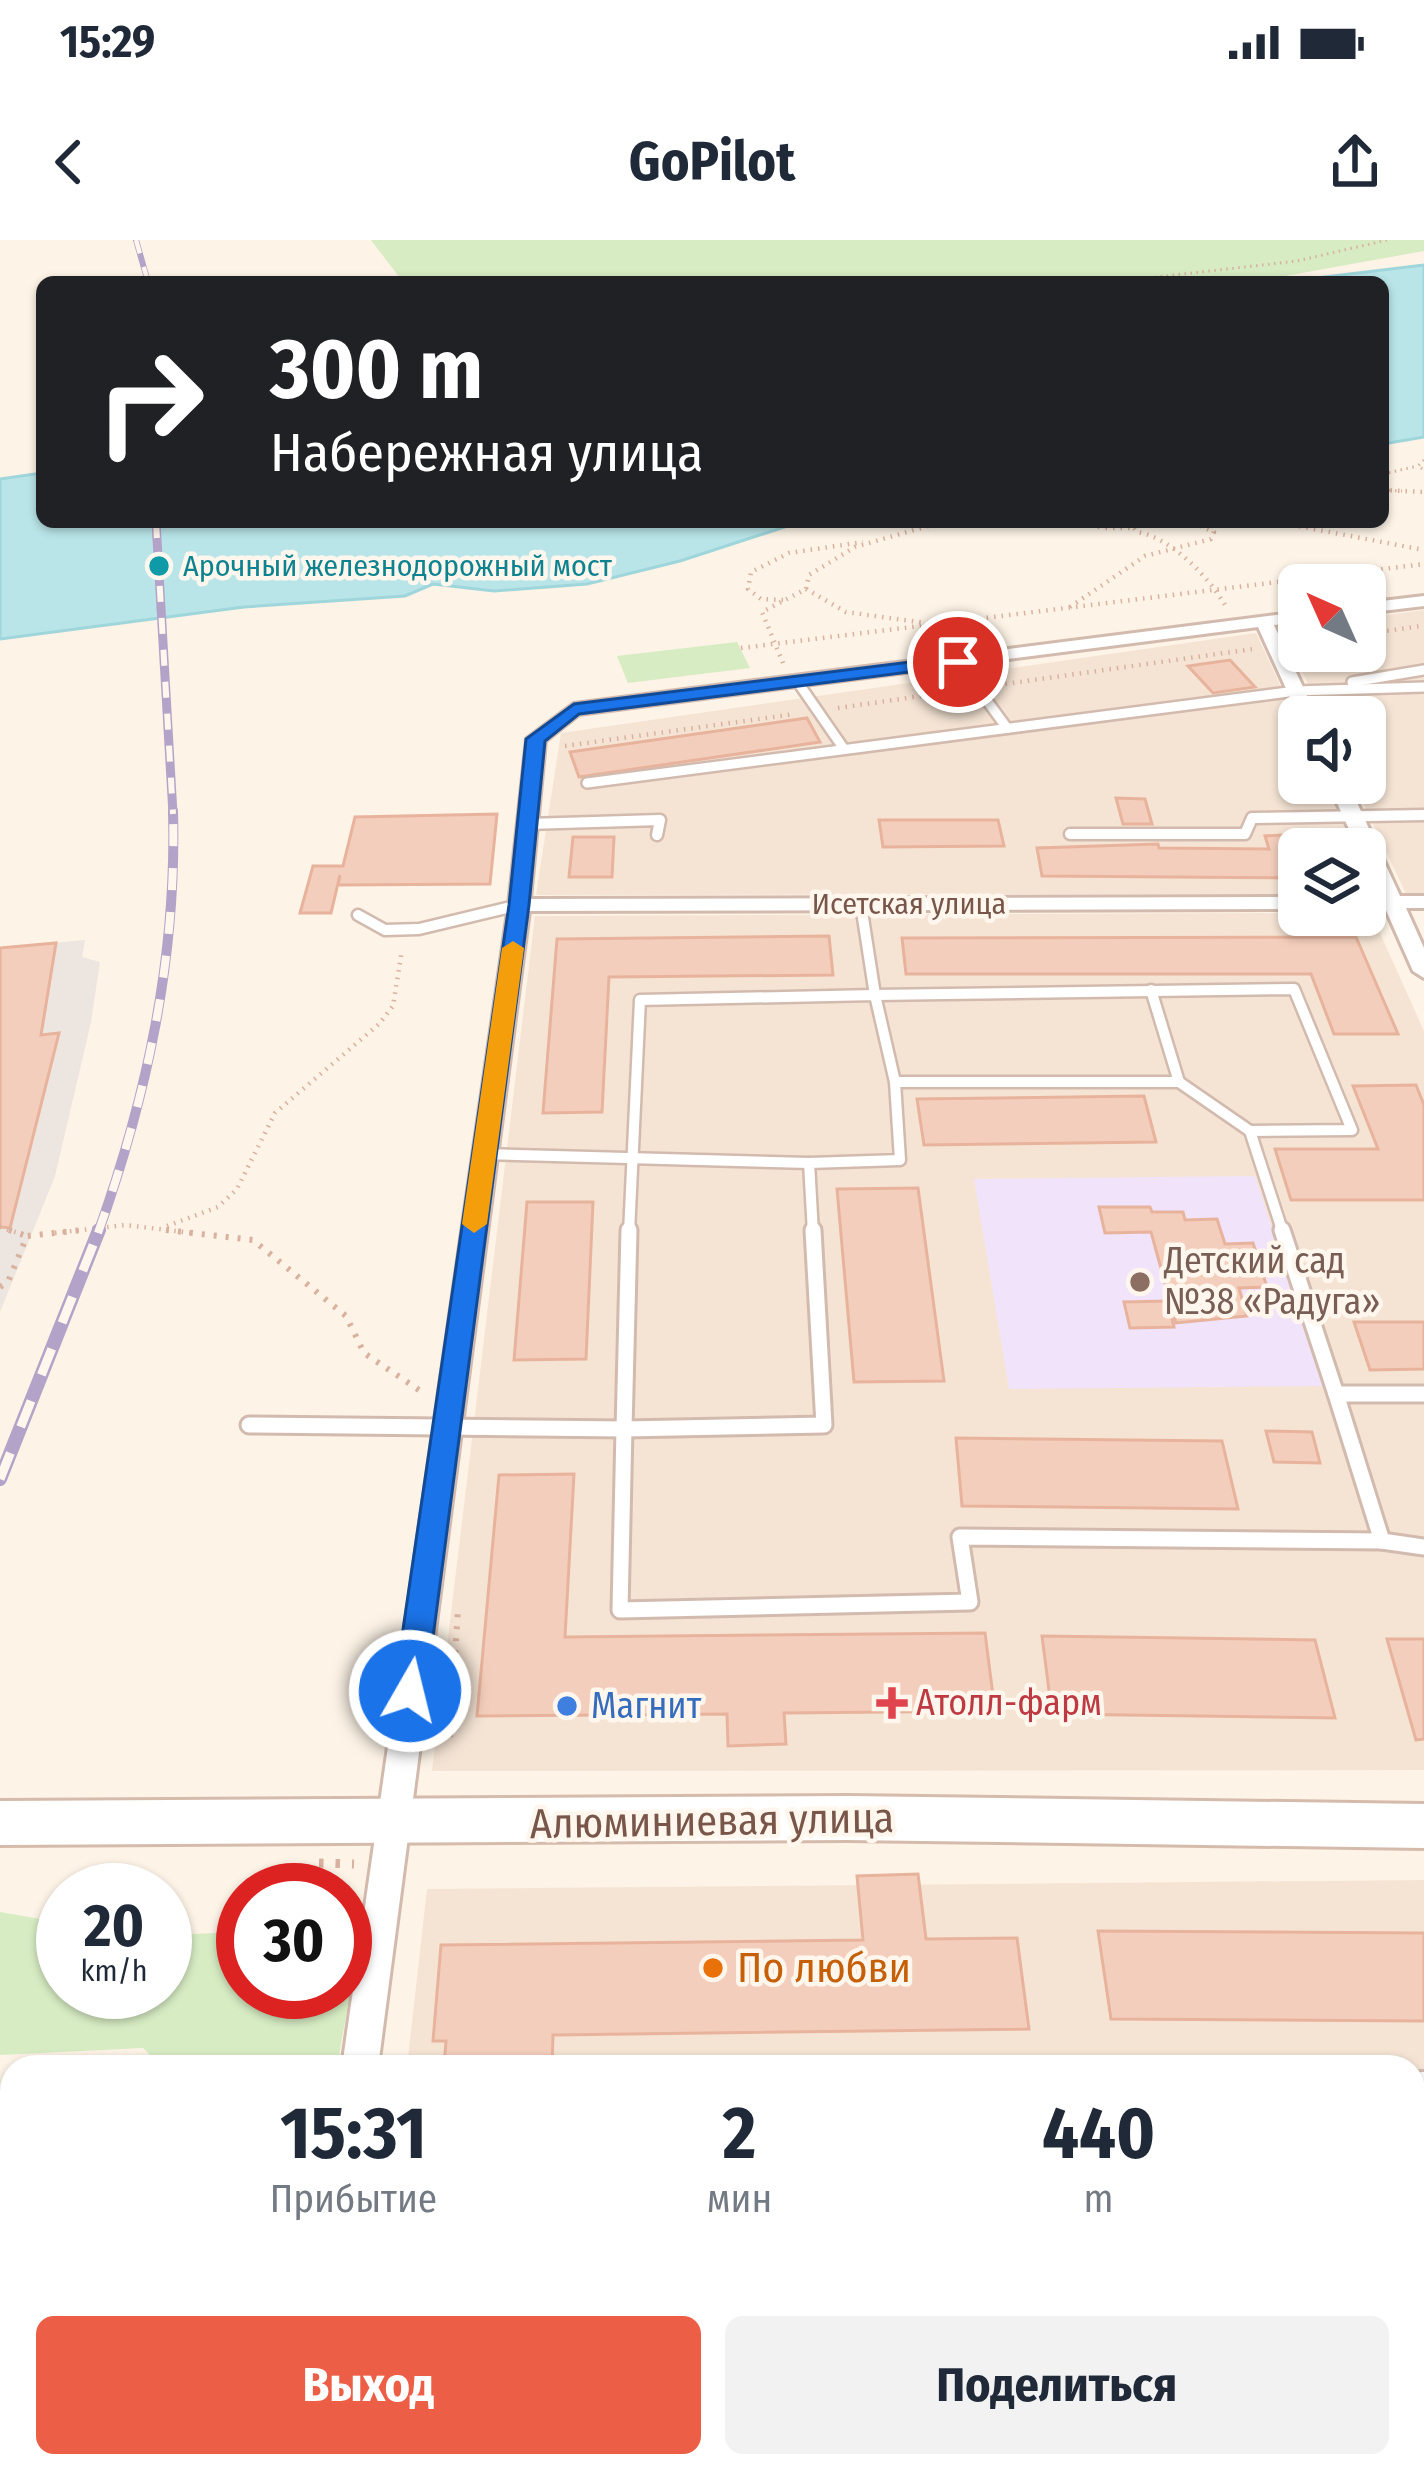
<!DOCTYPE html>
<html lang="ru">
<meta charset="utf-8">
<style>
:root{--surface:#fff;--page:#f2f2f3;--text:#1f2937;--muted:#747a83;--accent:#ec5f46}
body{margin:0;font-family:"Fira Sans Condensed",sans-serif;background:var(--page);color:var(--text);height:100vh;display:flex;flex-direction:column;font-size:45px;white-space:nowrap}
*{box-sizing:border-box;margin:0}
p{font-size:39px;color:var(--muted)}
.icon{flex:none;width:66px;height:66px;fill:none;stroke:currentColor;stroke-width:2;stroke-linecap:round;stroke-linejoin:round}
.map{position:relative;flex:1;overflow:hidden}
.panel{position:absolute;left:0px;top:1815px;width:1425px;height:423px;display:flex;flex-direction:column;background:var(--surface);border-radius:36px 36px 0 0;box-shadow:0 3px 9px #0004}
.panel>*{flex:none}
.guide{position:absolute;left:36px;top:36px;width:1353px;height:252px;border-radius:18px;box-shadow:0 3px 9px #0004;background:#202124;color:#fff;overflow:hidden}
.needle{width:78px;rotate:315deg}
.fabs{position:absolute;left:1278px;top:324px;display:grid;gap:24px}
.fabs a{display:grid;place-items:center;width:108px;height:108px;border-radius:18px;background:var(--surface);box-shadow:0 3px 9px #0004;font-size:60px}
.speed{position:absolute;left:36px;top:1623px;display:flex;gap:24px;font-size:60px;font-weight:700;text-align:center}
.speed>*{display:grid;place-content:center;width:156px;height:156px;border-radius:50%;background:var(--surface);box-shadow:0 3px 9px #0004;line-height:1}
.speed small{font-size:30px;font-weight:400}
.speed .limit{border:18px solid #d22;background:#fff;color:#111}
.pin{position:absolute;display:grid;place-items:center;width:102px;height:102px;color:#fff;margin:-51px;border:6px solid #fff;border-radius:50%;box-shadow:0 3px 12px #0007}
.me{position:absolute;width:132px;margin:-66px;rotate:8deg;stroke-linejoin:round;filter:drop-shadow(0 0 9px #0008)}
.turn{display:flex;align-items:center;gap:42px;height:252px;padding:0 36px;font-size:54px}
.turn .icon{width:156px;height:156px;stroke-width:2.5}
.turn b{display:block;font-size:84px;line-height:102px}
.eta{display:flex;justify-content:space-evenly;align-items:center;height:204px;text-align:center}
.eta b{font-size:72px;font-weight:700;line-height:84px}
.button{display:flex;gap:24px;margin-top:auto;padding:24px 36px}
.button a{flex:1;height:138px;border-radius:18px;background:var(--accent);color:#fff;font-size:48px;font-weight:700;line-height:138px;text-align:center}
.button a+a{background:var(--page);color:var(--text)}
.status{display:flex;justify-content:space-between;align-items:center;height:84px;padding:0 60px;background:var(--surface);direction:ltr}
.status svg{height:33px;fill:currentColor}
header{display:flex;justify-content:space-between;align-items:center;height:156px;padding:0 36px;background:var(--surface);font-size:54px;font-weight:700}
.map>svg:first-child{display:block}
.residential{fill:#f5e4d4}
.industrial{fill:#ede5e0}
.education{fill:#f0e3fa}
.green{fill:#d7ecc3}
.water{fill:#b9e5e8;stroke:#9fd6db;stroke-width:3}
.building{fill:#f4cebc;stroke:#e8b39c;stroke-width:3}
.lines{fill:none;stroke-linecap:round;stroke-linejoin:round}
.service-far3-casing{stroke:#d2bbae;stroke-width:14}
.service-far2-casing{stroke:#d2bbae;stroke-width:15}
.service-far1-casing{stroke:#d2bbae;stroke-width:21}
.service-casing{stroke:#d2bbae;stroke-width:24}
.minor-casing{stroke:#d2bbae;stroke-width:6}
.secondary-casing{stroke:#d5bbab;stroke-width:6}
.path-far3{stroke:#d9b19f;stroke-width:3;stroke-dasharray:1.5 4.5;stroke-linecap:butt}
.path-far2{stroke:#d9b19f;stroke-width:4.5;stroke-dasharray:1.5 6;stroke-linecap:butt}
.path-far1{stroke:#d9b19f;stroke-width:6;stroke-dasharray:3 9;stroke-linecap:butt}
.path{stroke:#d9b19f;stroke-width:9;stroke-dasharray:4.5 12;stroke-linecap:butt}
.service-far3{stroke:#fff;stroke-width:9}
.service-far2{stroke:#fff;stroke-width:10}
.service-far1{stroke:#fff;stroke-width:15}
.service{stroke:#fff;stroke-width:18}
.minor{fill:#fff;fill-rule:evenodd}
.secondary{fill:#fff;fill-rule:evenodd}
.rail-far3-casing{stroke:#b4a3c8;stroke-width:6}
.rail-far2-casing{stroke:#b4a3c8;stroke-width:9}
.rail-far1-casing{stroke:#b4a3c8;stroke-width:10}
.rail-casing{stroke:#b4a3c8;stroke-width:14}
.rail-far3{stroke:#fff7ed;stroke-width:4.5;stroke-dasharray:14;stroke-linecap:butt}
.rail-far2{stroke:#fff7ed;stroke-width:6;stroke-dasharray:16;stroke-linecap:butt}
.rail-far1{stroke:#fff7ed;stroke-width:8;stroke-dasharray:22;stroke-linecap:butt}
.rail{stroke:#fff7ed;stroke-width:9;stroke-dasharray:28;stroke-linecap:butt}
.route{fill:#1a73e8;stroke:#114b97;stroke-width:3}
.slow{fill:#f59e0b}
.culture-dot{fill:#0f9aa8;stroke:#fff7ed;stroke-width:4.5}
.education-dot{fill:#8d6e63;stroke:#fff7ed;stroke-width:4.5}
.health-dot{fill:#e0444e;stroke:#fff7ed;stroke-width:4.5}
.shop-dot{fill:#3f7fe0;stroke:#fff7ed;stroke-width:4.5}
.food-dot{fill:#e8710a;stroke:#fff7ed;stroke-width:4.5}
.labels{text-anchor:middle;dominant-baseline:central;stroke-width:9;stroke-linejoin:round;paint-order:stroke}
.far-culture-label{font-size:30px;fill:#0d838f;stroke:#fff7ed;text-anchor:start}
.far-street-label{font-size:30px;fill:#785649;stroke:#fff7ed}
.education-label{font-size:36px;fill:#785e54;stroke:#fff7ed;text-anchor:start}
.health-label{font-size:36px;fill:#be3a42;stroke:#fff7ed;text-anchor:start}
.shop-label{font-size:36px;fill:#366cbe;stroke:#fff7ed;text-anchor:start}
.near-street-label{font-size:42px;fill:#785649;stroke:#fff7ed}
.near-food-label{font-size:42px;fill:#c56008;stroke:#fff7ed;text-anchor:start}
</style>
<div class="status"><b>15:29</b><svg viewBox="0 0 49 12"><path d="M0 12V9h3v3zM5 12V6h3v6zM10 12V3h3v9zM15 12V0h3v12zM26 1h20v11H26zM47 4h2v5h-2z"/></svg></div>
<header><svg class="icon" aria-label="back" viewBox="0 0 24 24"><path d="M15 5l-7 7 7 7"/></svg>GoPilot<svg class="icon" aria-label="share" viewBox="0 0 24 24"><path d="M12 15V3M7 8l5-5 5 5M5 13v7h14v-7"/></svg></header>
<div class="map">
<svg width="1424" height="2237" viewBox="0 0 1424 2237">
<rect width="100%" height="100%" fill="#fdf3e6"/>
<g class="residential">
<polygon points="1424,370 1424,654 1406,654 1354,543 1365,543 1365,477 1323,477 1283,389 1299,387 1299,411 1365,411 1365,378"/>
<polygon points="1256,393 1299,486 1299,543 1325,543 1356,609 1299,609 1299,654 536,655 561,493"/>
<polygon points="1299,673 1371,673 1424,791 1424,1530 432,1531 535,676"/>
<polygon points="1424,1640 1424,2237 362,2237 363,2226 1413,2226 1413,1827 407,1827 427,1649"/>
</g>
<polygon class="industrial" points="85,700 82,717 100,722 91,782 55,936 0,1072 0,708"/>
<polygon class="education" points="1255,936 1323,1146 1009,1149 974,939"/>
<g class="green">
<polygon points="371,0 1424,0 1424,11 1252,42 403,42"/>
<polygon points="737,402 750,428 628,443 617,416"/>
<polygon points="0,1672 63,1683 63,1752 165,1752 165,1695 243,1692 243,1752 345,1752 345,1699 353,1736 337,1827 162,1827 143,1808 0,1815"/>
</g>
<g class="water">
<polygon points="1424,25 1424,197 1383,204 1383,42 1283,42"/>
<polygon points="42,233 42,282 800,282 680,321 587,344 494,351 433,344 405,356 244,367 0,399 0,239"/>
</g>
<g class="building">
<polygon points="1230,420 1255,447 1213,453 1188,426"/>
<polygon points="807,478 820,502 579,537 570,512"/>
<polygon points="1116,558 1145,559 1152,584 1123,584"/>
<polygon points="497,574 490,644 338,645 340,635 331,673 300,673 313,626 343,626 355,577"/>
<polygon points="879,580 998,580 1004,606 883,607"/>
<polygon points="1299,594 1299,638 1042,636 1037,608 1158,604 1159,608 1269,609 1265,596"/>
<polygon points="573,597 614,597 612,637 569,637"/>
<polygon points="829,696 833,735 609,737 602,872 543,873 557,699"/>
<polygon points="1356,697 1398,794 1334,794 1311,734 906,734 902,698"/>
<polygon points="56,703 41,795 59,793 10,988 0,987 0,708"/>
<polygon points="1416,845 1424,865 1424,960 1291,960 1275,909 1378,909 1353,846"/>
<polygon points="1144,856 1156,902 924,905 917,859"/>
<polygon points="918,948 944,1141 854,1142 837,949"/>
<polygon points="527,962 593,962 586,1119 514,1120"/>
<polygon points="1099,967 1150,967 1152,972 1183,972 1185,980 1217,979 1225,1004 1253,1003 1267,1047 1239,1048 1247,1076 1176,1083 1151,992 1105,993"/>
<polygon points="1168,1061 1174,1087 1130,1088 1124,1062"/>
<polygon points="1354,1082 1424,1082 1424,1129 1370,1130"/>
<polygon points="1266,1191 1312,1192 1320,1223 1274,1222"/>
<polygon points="956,1198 1222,1201 1238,1269 962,1266"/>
<polygon points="574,1234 565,1397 985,1393 995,1471 784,1473 786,1504 728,1506 727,1474 477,1476 499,1235"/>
<polygon points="1042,1396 1315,1400 1335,1478 1052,1474"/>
<polygon points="1387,1399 1424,1399 1424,1499 1416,1500"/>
<polygon points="918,1634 926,1699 1017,1698 1029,1789 553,1795 552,1827 444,1827 446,1801 433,1801 441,1705 863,1700 857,1636"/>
<polygon points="1098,1691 1424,1693 1424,1781 1111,1779"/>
</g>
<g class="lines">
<defs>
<g id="service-far3">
<polyline points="958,421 1007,488"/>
<polyline points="797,441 844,509"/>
<polyline points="1352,442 1424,430"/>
<polyline points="587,543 1296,451 1424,447"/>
</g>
<g id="service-far2">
<polyline points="527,584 660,580 657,595"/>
<polyline points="1070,594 1245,594 1252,578 1424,575"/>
<polyline points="861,665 875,755 1294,749 1352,890 1250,891 1283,993"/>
<polyline points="358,675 385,690 419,689 519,665"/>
<polyline points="895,842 1179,842 1151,750"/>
<polyline points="1179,842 1250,891"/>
<polyline points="484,914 809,923"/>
<polyline points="629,993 640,760 875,755 895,842 900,920 809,923 813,993"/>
</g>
<g id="service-far1">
<polyline points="1282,990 1336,1154"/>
<polyline points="249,1185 624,1189"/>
<polyline points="624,1189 824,1185 813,990"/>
<polyline points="624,1189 620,1370 970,1362 960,1297 1382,1301 1336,1154 1424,1154"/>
<polyline points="624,1189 629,990"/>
<polyline points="1382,1301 1424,1307"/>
</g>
<g id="service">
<polyline points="1413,1842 1424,1841"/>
<polyline points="572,2226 572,2237"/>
</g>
<g id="minor">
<polygon points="1424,356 1424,366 1365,373 1365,363"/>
<polygon points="1299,372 1299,382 1274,385 1317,477 1299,477 1258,387 579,474 545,501 530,659 1299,657 1299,669 529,671 378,1827 342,1827 509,665 527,499 574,464"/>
<polygon points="1328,543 1348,543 1400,656 1424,656 1424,668 1406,668 1424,708 1424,738 1413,731 1385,668 1365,668 1365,656 1379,656 1365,624 1365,609 1358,609"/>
<polygon points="287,2226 329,2226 328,2237 286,2237"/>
</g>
<polygon id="secondary" points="847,1556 1424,1564 1424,1608 847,1600 0,1605 0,1561"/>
</defs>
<use href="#service-far3" class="service-far3-casing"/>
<use href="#service-far2" class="service-far2-casing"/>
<use href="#service-far1" class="service-far1-casing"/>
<use href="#service" class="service-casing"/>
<use href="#minor" class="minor-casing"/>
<use href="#secondary" class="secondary-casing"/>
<g class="path-far3">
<polyline points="1113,42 1297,21 1387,0"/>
<polyline points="1424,220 1418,226 1424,230"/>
<polyline points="1383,234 1418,226"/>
<polyline points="1383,250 1402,251"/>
</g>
<g class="path-far2">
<polyline points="1383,250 1424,252"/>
<polyline points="1084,282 1102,288 1130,288"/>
<path d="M1130 282 1137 292C1170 297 1208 336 1225 365"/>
<polyline points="1277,282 1424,310"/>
<polyline points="806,349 846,372 926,383"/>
<polyline points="783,360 761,359 748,349 751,332 789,313 863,302"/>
<polyline points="1070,367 1145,316 1211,299 1214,292 1196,284 1167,283"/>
<polyline points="1365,394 1421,386"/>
<polyline points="741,408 1424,324"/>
<polyline points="783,423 762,372 806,349 809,335 855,307 942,282"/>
<polyline points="998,445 1253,409"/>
<polyline points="838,468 956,451"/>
<polyline points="565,506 795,474"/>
<polyline points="167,986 218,967 237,949 275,873 379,784 393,766 402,710"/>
<polyline points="0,987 18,993"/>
<polyline points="55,993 125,985 192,993"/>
</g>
<g class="path-far1">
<polyline points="9,990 27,996"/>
<polyline points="166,990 253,1000 346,1076 364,1113 422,1152"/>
<polyline points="0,1047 8,1042 27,996 82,990"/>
<polyline points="450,1497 458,1369"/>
</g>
<polyline class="path" points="319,1623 354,1624"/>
<use href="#service-far3" class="service-far3"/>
<use href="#service-far2" class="service-far2"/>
<use href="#service-far1" class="service-far1"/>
<use href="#service" class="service"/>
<use href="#minor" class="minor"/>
<use href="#secondary" class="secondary"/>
<defs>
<polyline id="rail-far3" points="136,0 148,42"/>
<polyline id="rail-far2" points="156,282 173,574"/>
<path id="rail-far1" d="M98 993C147 856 177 717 173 571"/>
<polyline id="rail" points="0,1239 99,990"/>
</defs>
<use href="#rail-far3" class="rail-far3-casing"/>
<use href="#rail-far2" class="rail-far2-casing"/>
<use href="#rail-far1" class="rail-far1-casing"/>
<use href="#rail" class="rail-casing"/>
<use href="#rail-far3" class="rail-far3"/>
<use href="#rail-far2" class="rail-far2"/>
<use href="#rail-far1" class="rail-far1"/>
<use href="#rail" class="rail"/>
</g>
<polygon class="route" points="958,416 964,418 964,425 579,474 545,501 529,665 426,1451 421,1462 410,1466 399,1462 394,1451 509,665 526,499 574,464"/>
<polygon class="slow" points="513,701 524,708 487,984 474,993 462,984 502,708"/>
<circle class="culture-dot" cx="159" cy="326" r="12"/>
<circle class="education-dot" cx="1140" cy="1042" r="12"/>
<path class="health-dot" d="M886 1445h12v12h12v12h-12v12h-12v-12h-12v-12h12z"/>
<circle class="shop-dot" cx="567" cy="1466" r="12"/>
<circle class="food-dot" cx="713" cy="1728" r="12"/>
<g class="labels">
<g class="far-culture-label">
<text x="183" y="326">Арочный железнодорожный мост</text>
</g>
<g class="far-street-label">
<text x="909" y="664">Исетская улица</text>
</g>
<g class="education-label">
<text x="1164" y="1021">Детский сад<tspan x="1164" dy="41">№38 «Радуга»</tspan></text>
</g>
<g class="health-label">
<text x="916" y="1463">Атолл-фарм</text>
</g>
<g class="shop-label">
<text x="591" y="1466">Магнит</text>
</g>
<g class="near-street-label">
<text transform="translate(712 1581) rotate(-1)">Алюминиевая улица</text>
</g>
<g class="near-food-label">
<text x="737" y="1728">По любви</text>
</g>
</g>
</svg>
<div class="fabs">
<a><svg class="needle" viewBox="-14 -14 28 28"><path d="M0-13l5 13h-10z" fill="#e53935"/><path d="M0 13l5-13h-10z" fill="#747a83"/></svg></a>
<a><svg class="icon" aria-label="sound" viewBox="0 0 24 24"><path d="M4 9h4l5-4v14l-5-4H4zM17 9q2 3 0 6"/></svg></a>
<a><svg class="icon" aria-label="layers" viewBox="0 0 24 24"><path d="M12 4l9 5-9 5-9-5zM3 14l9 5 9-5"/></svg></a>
</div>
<div class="speed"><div>20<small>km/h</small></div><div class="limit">30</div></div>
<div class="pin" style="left:958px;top:422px;background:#d93025"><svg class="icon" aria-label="arrive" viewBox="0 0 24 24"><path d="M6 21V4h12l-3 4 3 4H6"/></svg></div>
<svg class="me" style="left:410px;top:1451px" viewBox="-20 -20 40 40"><circle r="17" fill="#1a73e8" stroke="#fff" stroke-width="3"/><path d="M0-11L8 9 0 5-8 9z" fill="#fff"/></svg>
<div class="guide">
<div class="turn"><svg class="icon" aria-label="right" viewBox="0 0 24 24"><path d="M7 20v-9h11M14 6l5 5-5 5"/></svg><div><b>300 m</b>Набережная улица</div></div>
</div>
<section class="panel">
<div class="eta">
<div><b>15:31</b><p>Прибытие</p></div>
<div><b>2</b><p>мин</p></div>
<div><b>440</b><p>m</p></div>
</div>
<div class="button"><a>Выход</a><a>Поделиться</a></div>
</section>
</div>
